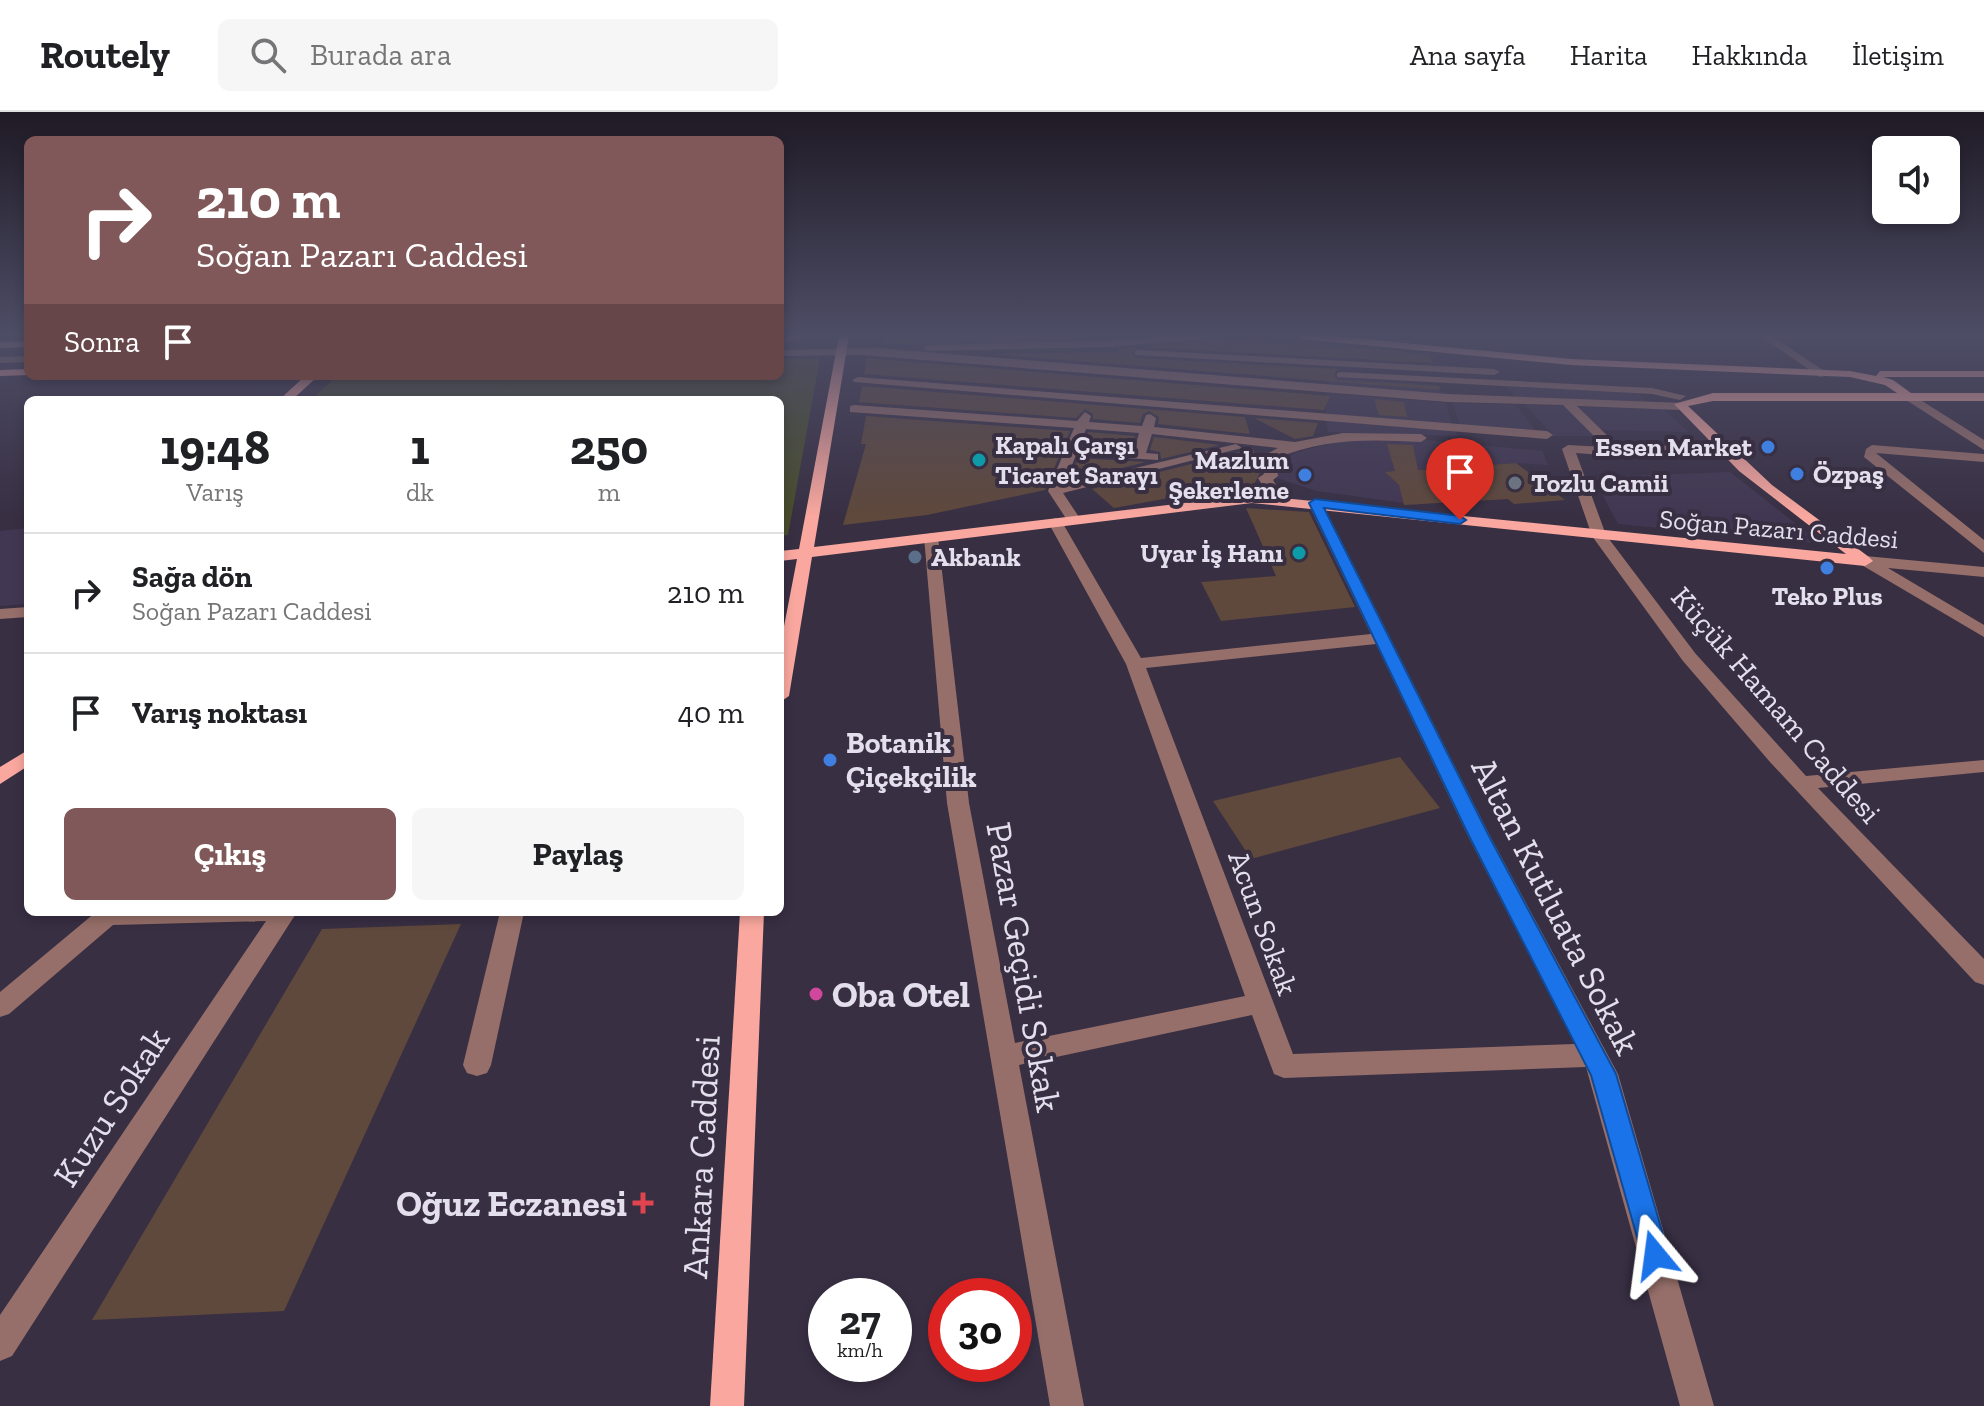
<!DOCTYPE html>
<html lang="tr">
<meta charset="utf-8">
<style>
:root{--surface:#fff;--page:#f6f6f6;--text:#202124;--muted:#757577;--line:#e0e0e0;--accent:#80585a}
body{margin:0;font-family:"Zilla Slab",serif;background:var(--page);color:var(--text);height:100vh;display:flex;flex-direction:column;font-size:30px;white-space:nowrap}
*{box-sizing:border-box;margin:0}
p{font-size:26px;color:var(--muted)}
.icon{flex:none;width:44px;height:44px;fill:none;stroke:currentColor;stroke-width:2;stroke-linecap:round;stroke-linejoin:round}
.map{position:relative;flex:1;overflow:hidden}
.drawer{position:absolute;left:24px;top:284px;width:760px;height:520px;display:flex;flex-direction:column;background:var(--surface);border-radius:12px;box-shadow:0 4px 12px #0003}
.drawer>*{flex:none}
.banner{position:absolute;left:24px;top:24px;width:760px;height:244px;border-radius:12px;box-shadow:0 4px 12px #0003;background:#80585a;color:#fff;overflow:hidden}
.tools{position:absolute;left:1872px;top:24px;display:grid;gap:16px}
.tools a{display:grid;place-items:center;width:88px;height:88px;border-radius:12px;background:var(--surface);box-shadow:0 4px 12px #0003;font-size:40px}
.speed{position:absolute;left:808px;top:1166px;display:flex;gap:16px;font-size:40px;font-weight:700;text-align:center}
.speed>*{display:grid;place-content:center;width:104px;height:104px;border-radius:50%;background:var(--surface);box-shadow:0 4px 12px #0003;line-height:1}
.speed small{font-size:20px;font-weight:400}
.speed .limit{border:12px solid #d22;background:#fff;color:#111}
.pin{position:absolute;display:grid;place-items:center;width:68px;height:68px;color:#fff;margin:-82px -34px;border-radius:50% 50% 50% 0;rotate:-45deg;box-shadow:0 0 8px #0007}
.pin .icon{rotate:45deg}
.me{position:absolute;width:88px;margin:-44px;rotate:344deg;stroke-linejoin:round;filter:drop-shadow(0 0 6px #0008)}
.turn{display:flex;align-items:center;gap:28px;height:168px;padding:0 40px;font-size:36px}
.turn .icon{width:104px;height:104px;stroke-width:2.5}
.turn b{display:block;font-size:56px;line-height:68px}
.then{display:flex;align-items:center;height:76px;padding:0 40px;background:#0003;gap:16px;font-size:30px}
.eta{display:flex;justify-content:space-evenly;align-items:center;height:136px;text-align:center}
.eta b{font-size:48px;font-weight:700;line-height:56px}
.button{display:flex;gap:16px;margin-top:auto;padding:16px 40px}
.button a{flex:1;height:92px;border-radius:12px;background:var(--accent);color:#fff;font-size:32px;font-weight:700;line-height:92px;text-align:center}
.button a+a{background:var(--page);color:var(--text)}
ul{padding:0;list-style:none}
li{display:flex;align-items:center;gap:24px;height:120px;padding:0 40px;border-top:2px solid var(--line)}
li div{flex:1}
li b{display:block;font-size:30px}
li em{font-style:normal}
header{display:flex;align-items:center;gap:48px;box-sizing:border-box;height:112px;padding:0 40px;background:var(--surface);border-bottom:2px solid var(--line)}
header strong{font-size:38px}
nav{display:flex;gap:44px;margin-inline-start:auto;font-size:28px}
.search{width:560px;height:72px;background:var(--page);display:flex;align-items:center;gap:20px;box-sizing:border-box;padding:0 28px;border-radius:12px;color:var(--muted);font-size:30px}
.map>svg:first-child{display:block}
.built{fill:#423752}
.green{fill:#494d2c}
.building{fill:#5f483c}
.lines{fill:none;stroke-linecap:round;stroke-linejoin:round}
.minor{fill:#976f6a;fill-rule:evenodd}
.major{fill:#faa89f;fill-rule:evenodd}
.route{fill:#1a73e8;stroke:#114b97;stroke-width:2}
.shop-dot{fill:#3f7fe0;stroke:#382f43;stroke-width:3}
.culture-dot{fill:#0f9aa8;stroke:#382f43;stroke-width:3}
.worship-dot{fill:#6b7280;stroke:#382f43;stroke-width:3}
.service-dot{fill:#5c6f8a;stroke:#382f43;stroke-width:3}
.hotel-dot{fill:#d1479c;stroke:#382f43;stroke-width:3}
.health-dot{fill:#e0444e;stroke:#382f43;stroke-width:3}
.labels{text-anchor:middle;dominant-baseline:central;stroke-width:8;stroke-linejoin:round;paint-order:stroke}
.far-poi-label{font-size:26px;font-weight:bold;fill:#e4dfec;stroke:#382f43;text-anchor:start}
.far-street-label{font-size:26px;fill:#e4dfec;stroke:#382f43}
.street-label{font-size:30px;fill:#e4dfec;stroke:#382f43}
.poi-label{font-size:30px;font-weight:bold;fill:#e4dfec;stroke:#382f43;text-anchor:start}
.near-street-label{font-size:36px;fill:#e4dfec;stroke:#382f43}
.near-poi-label{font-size:36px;font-weight:bold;fill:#e4dfec;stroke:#382f43;text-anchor:start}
</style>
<header>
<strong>Routely</strong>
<div class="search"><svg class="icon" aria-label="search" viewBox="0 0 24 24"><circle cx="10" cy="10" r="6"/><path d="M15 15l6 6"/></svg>Burada ara</div>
<nav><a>Ana sayfa</a><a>Harita</a><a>Hakkında</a><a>İletişim</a></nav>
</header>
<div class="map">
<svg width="1984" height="1294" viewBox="0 0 1984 1294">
<rect width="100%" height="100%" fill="#382f43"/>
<g class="built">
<polygon points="1329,264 1439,273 1441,283 1329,275"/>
<polygon points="1507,275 1637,279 1647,290 1518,287"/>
<polygon points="1327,281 1446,291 1452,313 1326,302"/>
<polygon points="1453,291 1516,293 1538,321 1460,314"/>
<polygon points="1525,293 1564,294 1594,324 1553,324"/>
<polygon points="1578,295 1663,297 1689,320 1600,318"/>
<polygon points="1325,306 1453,316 1458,324 1328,320"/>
<polygon points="1349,327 1415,327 1542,339 1548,353 1516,351 1386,360 1418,393 1317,379 1271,364 1283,349 1297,340"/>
<polygon points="1730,360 1822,432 1618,412 1593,365"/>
<polygon points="28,416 28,492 0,494 0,419"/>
</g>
<g class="green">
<polygon points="884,224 1041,224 1042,230 883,232"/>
<polygon points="820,246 788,423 780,424 780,288 311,288 337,264 780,264 780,247"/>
</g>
<g class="building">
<polygon points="1215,228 1388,238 1430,243 1432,251 1142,235"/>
<polygon points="1136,236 1132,239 1135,246 1339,257 1334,261 1337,268 1439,274 1440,278 989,242 1118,240 1118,237"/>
<polygon points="867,246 900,249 1330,284 1324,298 864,262"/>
<polygon points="862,274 1245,305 1250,322 1158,312 1159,305 1149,299 1143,302 1140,311 1093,307 1093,302 1085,297 1076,306 859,290"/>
<polygon points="1374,287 1404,290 1407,305 1379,303"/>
<polygon points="866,304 1070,319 1045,378 927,403 843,413 866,332 861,332"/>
<polygon points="1254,306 1318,311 1313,324 1295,327"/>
<polygon points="1088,320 1135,324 1132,337 1083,333"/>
<polygon points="1154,325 1220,333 1161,347 1160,340 1150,338"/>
<polygon points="1387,332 1413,333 1418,358 1516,351 1565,388 1514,392 1508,387 1404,393 1399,373 1385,360 1395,359"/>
<polygon points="1245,335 1253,336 1260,361 1250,380 1209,385 1202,380 1114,396 1092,377 1243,339"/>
<polygon points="1078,346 1146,350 1081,366 1073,359"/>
<polygon points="1246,396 1309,400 1355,495 1221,509 1201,470 1276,464"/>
<polygon points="1400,645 1440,696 1251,747 1213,689"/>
<polygon points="461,812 284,1199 92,1208 322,817"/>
</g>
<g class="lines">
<g class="minor">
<polygon points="791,224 811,224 780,232 780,226"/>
<polygon points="1170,224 1213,224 1208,227 1105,235 928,239 923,236 928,233 1105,229"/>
<polygon points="1760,224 1772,224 1830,263 1820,265"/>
<polygon points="876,236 1448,282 1685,291 1685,297 1681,298 1577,294 1620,336 1718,331 1724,335 1718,339 1617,344 1576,341 1606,423 1695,541 1806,664 1984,648 1984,660 1818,676 1984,847 1984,873 1975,870 1770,650 1683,549 1592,424 1562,337 1568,333 1605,335 1563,293 1448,290 861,243 780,244 780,238"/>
<polygon points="1139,238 1494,257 1500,260 1494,263 1135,243 1135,239"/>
<polygon points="28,244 28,250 0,251 0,245"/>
<polygon points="1341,260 1652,276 1686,284 1680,288 1652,282 1337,265 1337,261"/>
<polygon points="858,265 1547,319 1553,323 1547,327 854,270 852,268"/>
<polygon points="1903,282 1911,282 1984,328 1984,338 1903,286"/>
<path d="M854 293 1077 309 1085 300 1091 304 1089 310 1142 314 1146 303 1150 302 1156 306 1154 315 1295 330 1343 321 1421 322 1427 326 1421 330C1370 327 1323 326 1275 347L1278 364 1273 368 1285 388 1278 392 1273 391 1258 366 1264 362 1261 345 1278 336 1152 322 1146 341 1158 342V348L1076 343 1064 373 1236 332 1242 336 1063 381 1081 408 1074 412 1069 411 1048 379 1074 316 850 300V294ZM1086 317 1139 321 1134 340 1079 336Z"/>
<polygon points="1872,333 1984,342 1984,350 1876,341 1984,428 1984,441 1864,345 1866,337"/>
<path d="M1310 388 1322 391 1490 724 1618 962 1714 1294H1680L1586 955 1284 966 1274 962 1252 903 1019 953 1084 1294H1050L947 691 924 425 931 421 938 425 969 691 1015 931 1245 884 1126 552 1048 410 1055 406 1062 410 1141 546 1371 522 1308 391ZM1376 532 1468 724 1575 932 1293 942 1146 556Z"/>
<polygon points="1865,444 1984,455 1984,465 1888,456 1984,513 1984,525 1860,452 1857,449"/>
<polygon points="28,495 28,505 0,507 0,497"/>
<polygon points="96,800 297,800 12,1244 0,1249 0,1203 266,809 113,813 9,902 0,905 0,880"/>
<polygon points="500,800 524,800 491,953 487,961 477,964 467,961 463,953"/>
</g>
<g class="major">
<polygon points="839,224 849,224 814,435 1252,383 1846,442 1739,359 1674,292 1713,281 1897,281 1885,273 1850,265 1571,253 1302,227 1297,224 1333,224 1571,247 1850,259 1876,264 1880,259 1984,259 1984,265 1883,265 1893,268 1911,281 1984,281 1984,289 1713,289 1688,294 1772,373 1869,445 1873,449 1865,454 1252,391 812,445 789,584 780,590 780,535 797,447 780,449 780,439 799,437"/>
<polygon points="28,229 28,235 0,236 0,230"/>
<polygon points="28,257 28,263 0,264 0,258"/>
<polygon points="305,264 318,264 292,288 279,288"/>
<polygon points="28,638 28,654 0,672 0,655"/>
<polygon points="740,800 764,800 744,1294 710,1294"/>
</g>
</g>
<linearGradient id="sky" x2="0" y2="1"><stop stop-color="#1f1a25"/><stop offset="0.55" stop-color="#4d4d66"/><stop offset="1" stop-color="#4d4d66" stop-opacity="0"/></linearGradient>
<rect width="1984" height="405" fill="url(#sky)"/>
<polygon class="route" points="1315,387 1460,404 1466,408 1460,412 1324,396 1489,724 1616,962 1669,1143 1665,1153 1655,1157 1645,1153 1591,963 1469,724 1309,391"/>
<g class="shop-dot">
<circle cx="1768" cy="335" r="8"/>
<circle cx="1797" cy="362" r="8"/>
<circle cx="1305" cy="363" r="8"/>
<circle cx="1827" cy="456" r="8"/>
<circle cx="830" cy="648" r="8"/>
</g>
<g class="culture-dot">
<circle cx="979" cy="348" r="8"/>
<circle cx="1299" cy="441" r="8"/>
</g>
<circle class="worship-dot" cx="1515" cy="371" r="8"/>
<circle class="service-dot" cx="915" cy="445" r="8"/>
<circle class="hotel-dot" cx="816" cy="882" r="8"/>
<path class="health-dot" d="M639 1079h8v8h8v8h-8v8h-8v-8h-8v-8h8z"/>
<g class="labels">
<g class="far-poi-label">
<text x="995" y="333">Kapalı Çarşı<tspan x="995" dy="30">Ticaret Sarayı</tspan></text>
<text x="1752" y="335" text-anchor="end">Essen Market</text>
<text x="1289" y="348" text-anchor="end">Mazlum<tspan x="1289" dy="30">Şekerleme</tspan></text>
<text x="1813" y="362">Özpaş</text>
<text x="1531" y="371">Tozlu Camii</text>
<text x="1283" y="441" text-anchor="end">Uyar İş Hanı</text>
<text x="931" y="445">Akbank</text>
<text x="1827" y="484" text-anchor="middle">Teko Plus</text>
</g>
<g class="far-street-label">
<text transform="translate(1779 417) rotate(5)">Soğan Pazarı Caddesi</text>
</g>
<g class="street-label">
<text transform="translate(1776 593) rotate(49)">Küçük Hamam Caddesi</text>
<text transform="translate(1263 811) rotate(70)">Acun Sokak</text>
</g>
<g class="poi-label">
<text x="846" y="631">Botanik<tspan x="846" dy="34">Çiçekçilik</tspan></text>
</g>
<g class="near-street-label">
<text transform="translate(1556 794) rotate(63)">Altan Kutluata Sokak</text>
<text transform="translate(1024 855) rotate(80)">Pazar Geçidi Sokak</text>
<text transform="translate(111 995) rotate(-57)">Kuzu Sokak</text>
<text transform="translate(701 1045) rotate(-87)">Ankara Caddesi</text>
</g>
<g class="near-poi-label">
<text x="832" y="882">Oba Otel</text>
<text x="627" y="1091" text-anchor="end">Oğuz Eczanesi</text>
</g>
</g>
</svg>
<div class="tools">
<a><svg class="icon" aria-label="sound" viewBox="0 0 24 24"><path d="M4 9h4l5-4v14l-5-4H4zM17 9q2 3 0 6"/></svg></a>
</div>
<div class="speed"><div>27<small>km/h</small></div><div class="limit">30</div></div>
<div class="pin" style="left:1460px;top:408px;background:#d93025"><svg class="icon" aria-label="arrive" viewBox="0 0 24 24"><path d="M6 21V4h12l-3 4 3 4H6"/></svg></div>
<svg class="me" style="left:1655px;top:1143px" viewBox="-20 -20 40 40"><path d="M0-17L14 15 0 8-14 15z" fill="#1a73e8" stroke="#fff" stroke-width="4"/></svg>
<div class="banner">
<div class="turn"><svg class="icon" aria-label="right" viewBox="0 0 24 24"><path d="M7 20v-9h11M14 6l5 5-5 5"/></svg><div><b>210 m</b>Soğan Pazarı Caddesi</div></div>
<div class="then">Sonra<svg class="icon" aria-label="arrive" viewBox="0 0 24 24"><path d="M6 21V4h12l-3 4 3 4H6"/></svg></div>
</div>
<section class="drawer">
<div class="eta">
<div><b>19:48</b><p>Varış</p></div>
<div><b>1</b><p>dk</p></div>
<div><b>250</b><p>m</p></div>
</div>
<ul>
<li><svg class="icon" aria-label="right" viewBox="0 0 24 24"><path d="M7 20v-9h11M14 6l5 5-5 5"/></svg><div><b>Sağa dön</b><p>Soğan Pazarı Caddesi</p></div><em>210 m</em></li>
<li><svg class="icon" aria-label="arrive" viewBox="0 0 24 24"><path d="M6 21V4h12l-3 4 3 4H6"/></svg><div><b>Varış noktası</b></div><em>40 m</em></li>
</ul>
<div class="button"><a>Çıkış</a><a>Paylaş</a></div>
</section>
</div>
